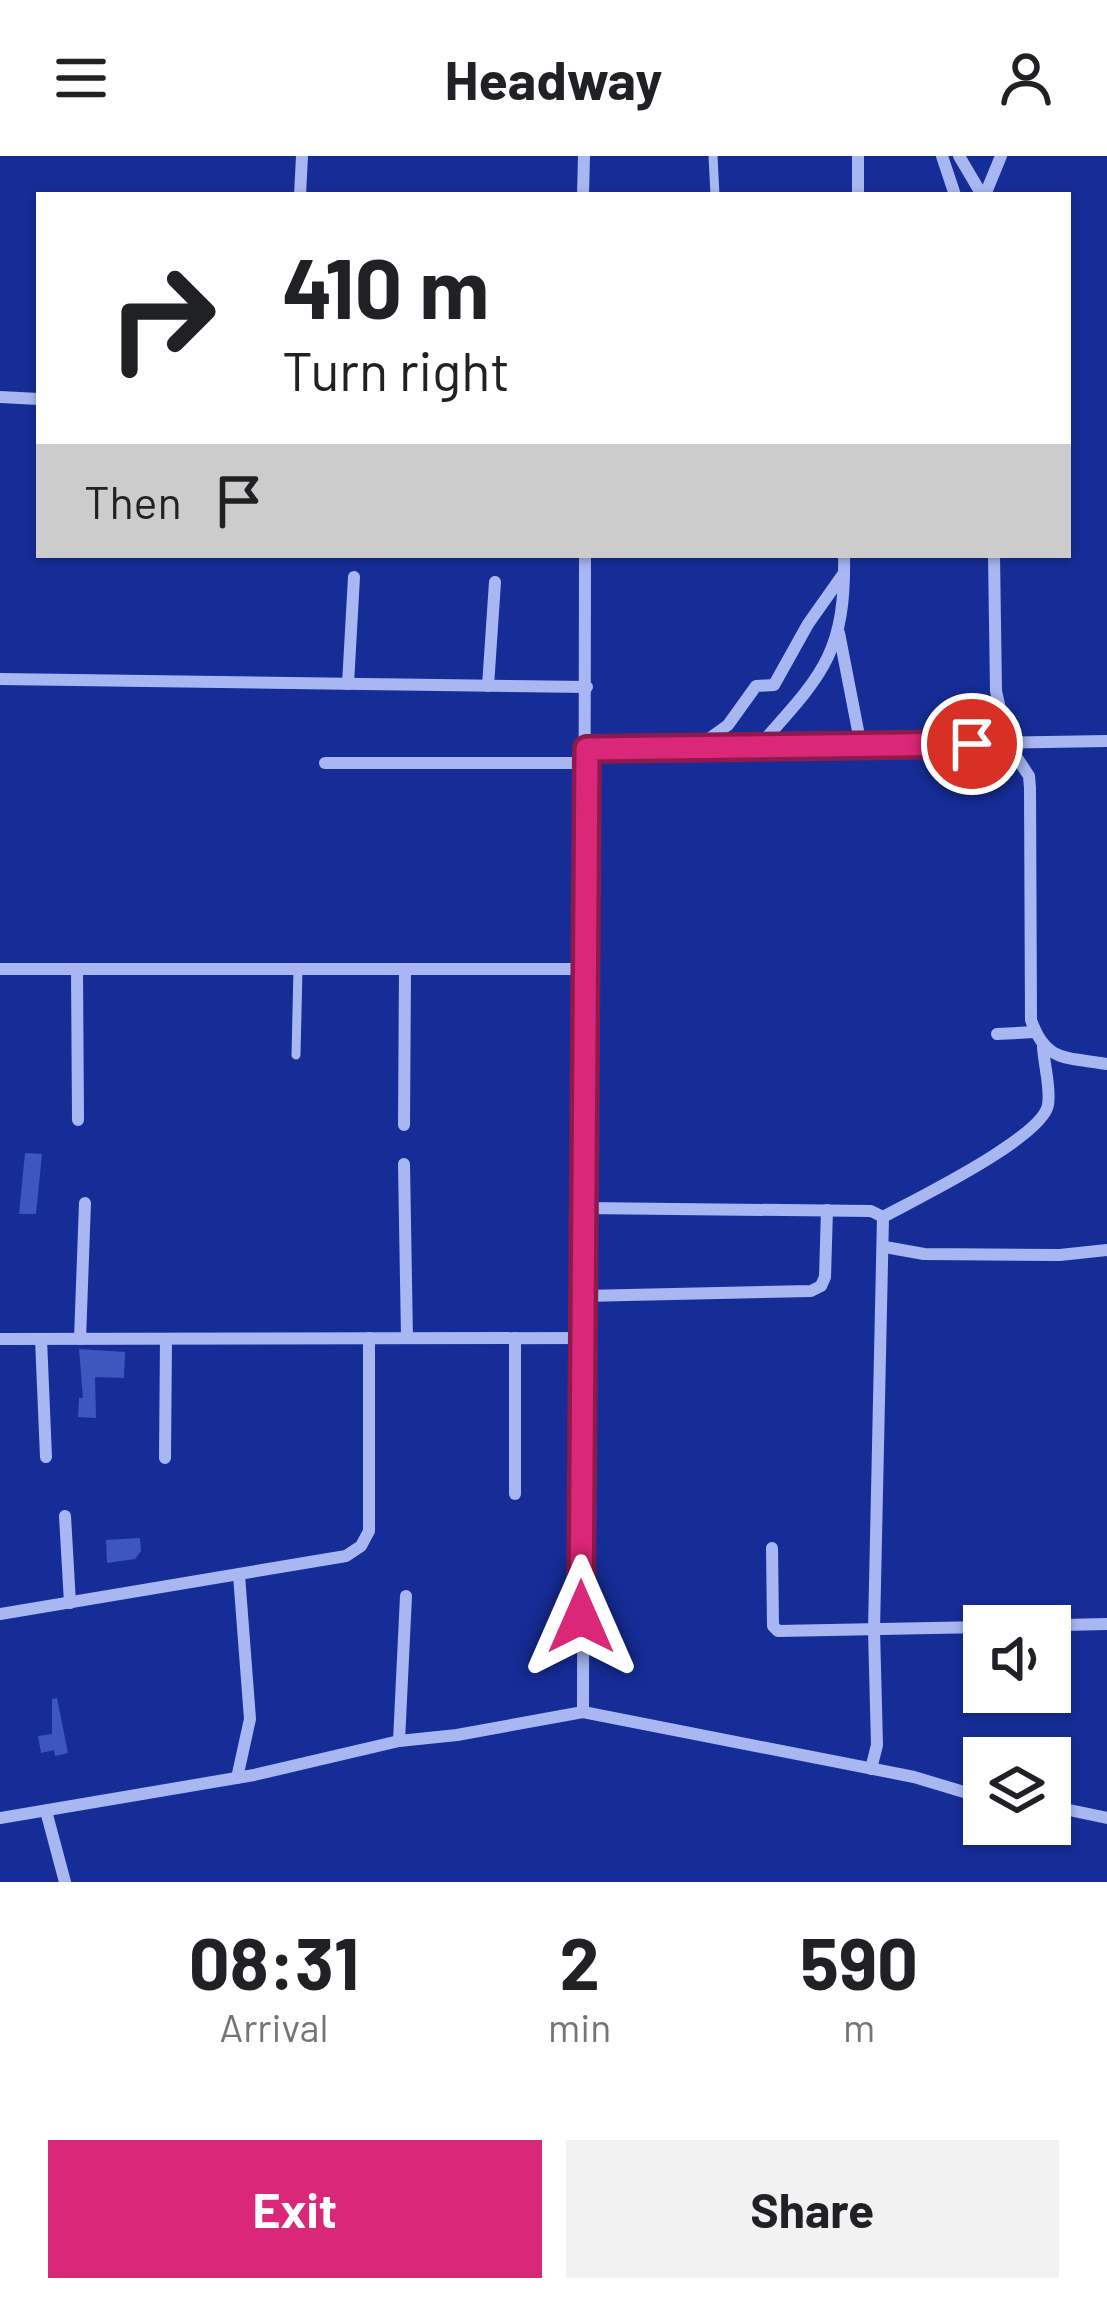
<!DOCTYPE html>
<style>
:root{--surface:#fff;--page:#f2f2f2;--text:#202124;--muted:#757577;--accent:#db2777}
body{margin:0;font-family:Barlow,sans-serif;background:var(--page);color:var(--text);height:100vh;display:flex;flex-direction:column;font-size:45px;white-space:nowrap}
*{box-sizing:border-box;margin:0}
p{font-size:39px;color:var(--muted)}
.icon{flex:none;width:66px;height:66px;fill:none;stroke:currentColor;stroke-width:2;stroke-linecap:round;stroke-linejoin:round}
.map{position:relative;height:1726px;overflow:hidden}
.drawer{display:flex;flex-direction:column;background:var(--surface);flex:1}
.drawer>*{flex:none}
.hud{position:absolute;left:36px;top:36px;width:1035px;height:366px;border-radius:0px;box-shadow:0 3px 9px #0004;background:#fff;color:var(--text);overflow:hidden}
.fabs{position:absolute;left:963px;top:1449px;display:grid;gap:24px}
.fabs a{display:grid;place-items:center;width:108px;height:108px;border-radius:0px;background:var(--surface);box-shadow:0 3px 9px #0004;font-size:60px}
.pin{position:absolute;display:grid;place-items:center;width:102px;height:102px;color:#fff;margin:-51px;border:6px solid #fff;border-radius:50%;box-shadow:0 3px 12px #0007}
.me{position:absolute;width:132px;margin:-66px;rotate:0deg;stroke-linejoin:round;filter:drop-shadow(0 0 9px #0008)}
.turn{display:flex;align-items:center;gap:42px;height:252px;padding:0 48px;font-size:54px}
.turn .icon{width:156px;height:156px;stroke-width:2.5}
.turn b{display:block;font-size:84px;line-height:102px}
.then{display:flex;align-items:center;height:114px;padding:0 48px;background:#0003;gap:24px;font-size:45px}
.eta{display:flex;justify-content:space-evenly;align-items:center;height:204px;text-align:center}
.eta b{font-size:72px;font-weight:700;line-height:84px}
.primary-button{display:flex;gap:24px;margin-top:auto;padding:24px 48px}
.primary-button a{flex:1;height:138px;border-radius:0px;background:var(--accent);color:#fff;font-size:48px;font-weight:700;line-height:138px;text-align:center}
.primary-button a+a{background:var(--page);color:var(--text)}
header{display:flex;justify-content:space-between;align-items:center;height:156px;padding:0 48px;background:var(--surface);font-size:54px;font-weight:700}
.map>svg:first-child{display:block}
.building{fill:#3e57bf}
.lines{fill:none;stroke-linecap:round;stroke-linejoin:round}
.lane{stroke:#a8b7f2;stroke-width:9}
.street{stroke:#a8b7f2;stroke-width:12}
.route-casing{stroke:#8e194d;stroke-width:30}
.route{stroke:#db2777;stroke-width:21}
</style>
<header><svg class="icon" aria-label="menu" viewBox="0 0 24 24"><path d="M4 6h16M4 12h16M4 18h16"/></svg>Headway<svg class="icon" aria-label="person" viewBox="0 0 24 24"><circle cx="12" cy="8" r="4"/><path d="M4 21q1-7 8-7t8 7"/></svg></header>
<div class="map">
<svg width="1107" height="1726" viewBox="0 0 1107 1726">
<rect width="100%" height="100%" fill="#162d98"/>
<g class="building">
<polygon points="25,997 42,998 36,1058 19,1058"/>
<polygon points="79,1193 125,1196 124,1222 95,1221 96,1262 78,1261 79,1242 83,1242"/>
<polygon points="140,1382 141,1395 135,1403 107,1407 106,1384"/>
<polygon points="57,1542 68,1597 55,1600 54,1594 41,1597 38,1580 52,1578 52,1543"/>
</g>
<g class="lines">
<g class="lane">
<polyline points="713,0 715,39"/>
<polyline points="296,899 298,813"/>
</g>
<g class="street">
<polyline points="858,0 858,39"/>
<polyline points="942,0 955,39"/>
<polyline points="959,0 982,39"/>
<polyline points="300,39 302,0"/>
<polyline points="583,39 584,0"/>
<polyline points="985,39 1001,0"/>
<polyline points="0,241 39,243"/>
<polyline points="585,399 583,1556 914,1621 984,1642"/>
<path d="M994 399 996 535 1008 588 1029 620 1030 632 1031 864C1046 907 1067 901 1107 908"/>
<polyline points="839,477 861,590"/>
<polyline points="0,523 587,531"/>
<polyline points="348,528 354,421"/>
<polyline points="488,530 495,426"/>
<path d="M758 591C821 520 846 499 844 399"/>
<polyline points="696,592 728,569 756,530 774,529 808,468 844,417"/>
<polyline points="587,593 1107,585"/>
<polyline points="325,607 587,607"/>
<polyline points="0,813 585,813"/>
<polyline points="77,813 78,964"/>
<polyline points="997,878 1035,876"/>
<polyline points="404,969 405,813"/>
<polyline points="404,1008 407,1182"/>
<polyline points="583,1052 871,1055 883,1061 874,1474 877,1589 871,1613"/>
<path d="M883 1061C914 1044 1042 982 1048 949 1051 932 1044 909 1043 891"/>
<polyline points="885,1091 924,1098 1060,1099 1107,1094"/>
<polyline points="583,1140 811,1135 821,1130 825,1121 827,1054"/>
<polyline points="515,1182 515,1338"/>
<polyline points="0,1183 582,1182"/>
<polyline points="41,1183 46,1301"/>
<polyline points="80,1183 85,1047"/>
<polyline points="165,1302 166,1183"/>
<polyline points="65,1360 70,1447"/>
<polyline points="772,1392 773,1470 778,1475 984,1471"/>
<polyline points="0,1458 346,1400 361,1390 369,1375 369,1182"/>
<polyline points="1018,1470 1107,1468"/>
<polyline points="399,1585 406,1440"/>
<polyline points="237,1622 250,1563 239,1419"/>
<polyline points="1050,1650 1107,1662"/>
<polyline points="46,1655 65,1726"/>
<polyline points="0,1662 254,1619 399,1585 457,1579 583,1556"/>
</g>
</g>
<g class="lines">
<defs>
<polyline id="route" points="581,1461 587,593 972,588"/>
</defs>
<use href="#route" class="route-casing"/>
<use href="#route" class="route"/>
</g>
</svg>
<div class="fabs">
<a><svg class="icon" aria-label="sound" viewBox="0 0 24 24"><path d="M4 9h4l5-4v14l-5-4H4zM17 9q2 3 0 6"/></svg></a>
<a><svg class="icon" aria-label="layers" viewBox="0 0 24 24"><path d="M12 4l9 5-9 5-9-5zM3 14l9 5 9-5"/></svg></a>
</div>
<div class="pin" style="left:972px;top:588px;background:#d93025"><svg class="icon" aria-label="arrive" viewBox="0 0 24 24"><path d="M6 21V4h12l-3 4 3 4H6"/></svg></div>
<svg class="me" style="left:581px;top:1461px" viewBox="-20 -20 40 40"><path d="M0-17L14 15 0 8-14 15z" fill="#db2777" stroke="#fff" stroke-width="4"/></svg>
<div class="hud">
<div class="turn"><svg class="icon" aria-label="right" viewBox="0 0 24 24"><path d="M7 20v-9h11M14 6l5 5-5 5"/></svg><div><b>410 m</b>Turn right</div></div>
<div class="then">Then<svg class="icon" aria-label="arrive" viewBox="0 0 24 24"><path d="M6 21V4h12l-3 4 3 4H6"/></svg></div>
</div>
</div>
<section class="drawer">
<div class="eta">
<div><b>08:31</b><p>Arrival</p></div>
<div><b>2</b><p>min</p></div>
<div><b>590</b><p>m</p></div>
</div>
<div class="primary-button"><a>Exit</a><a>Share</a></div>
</section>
